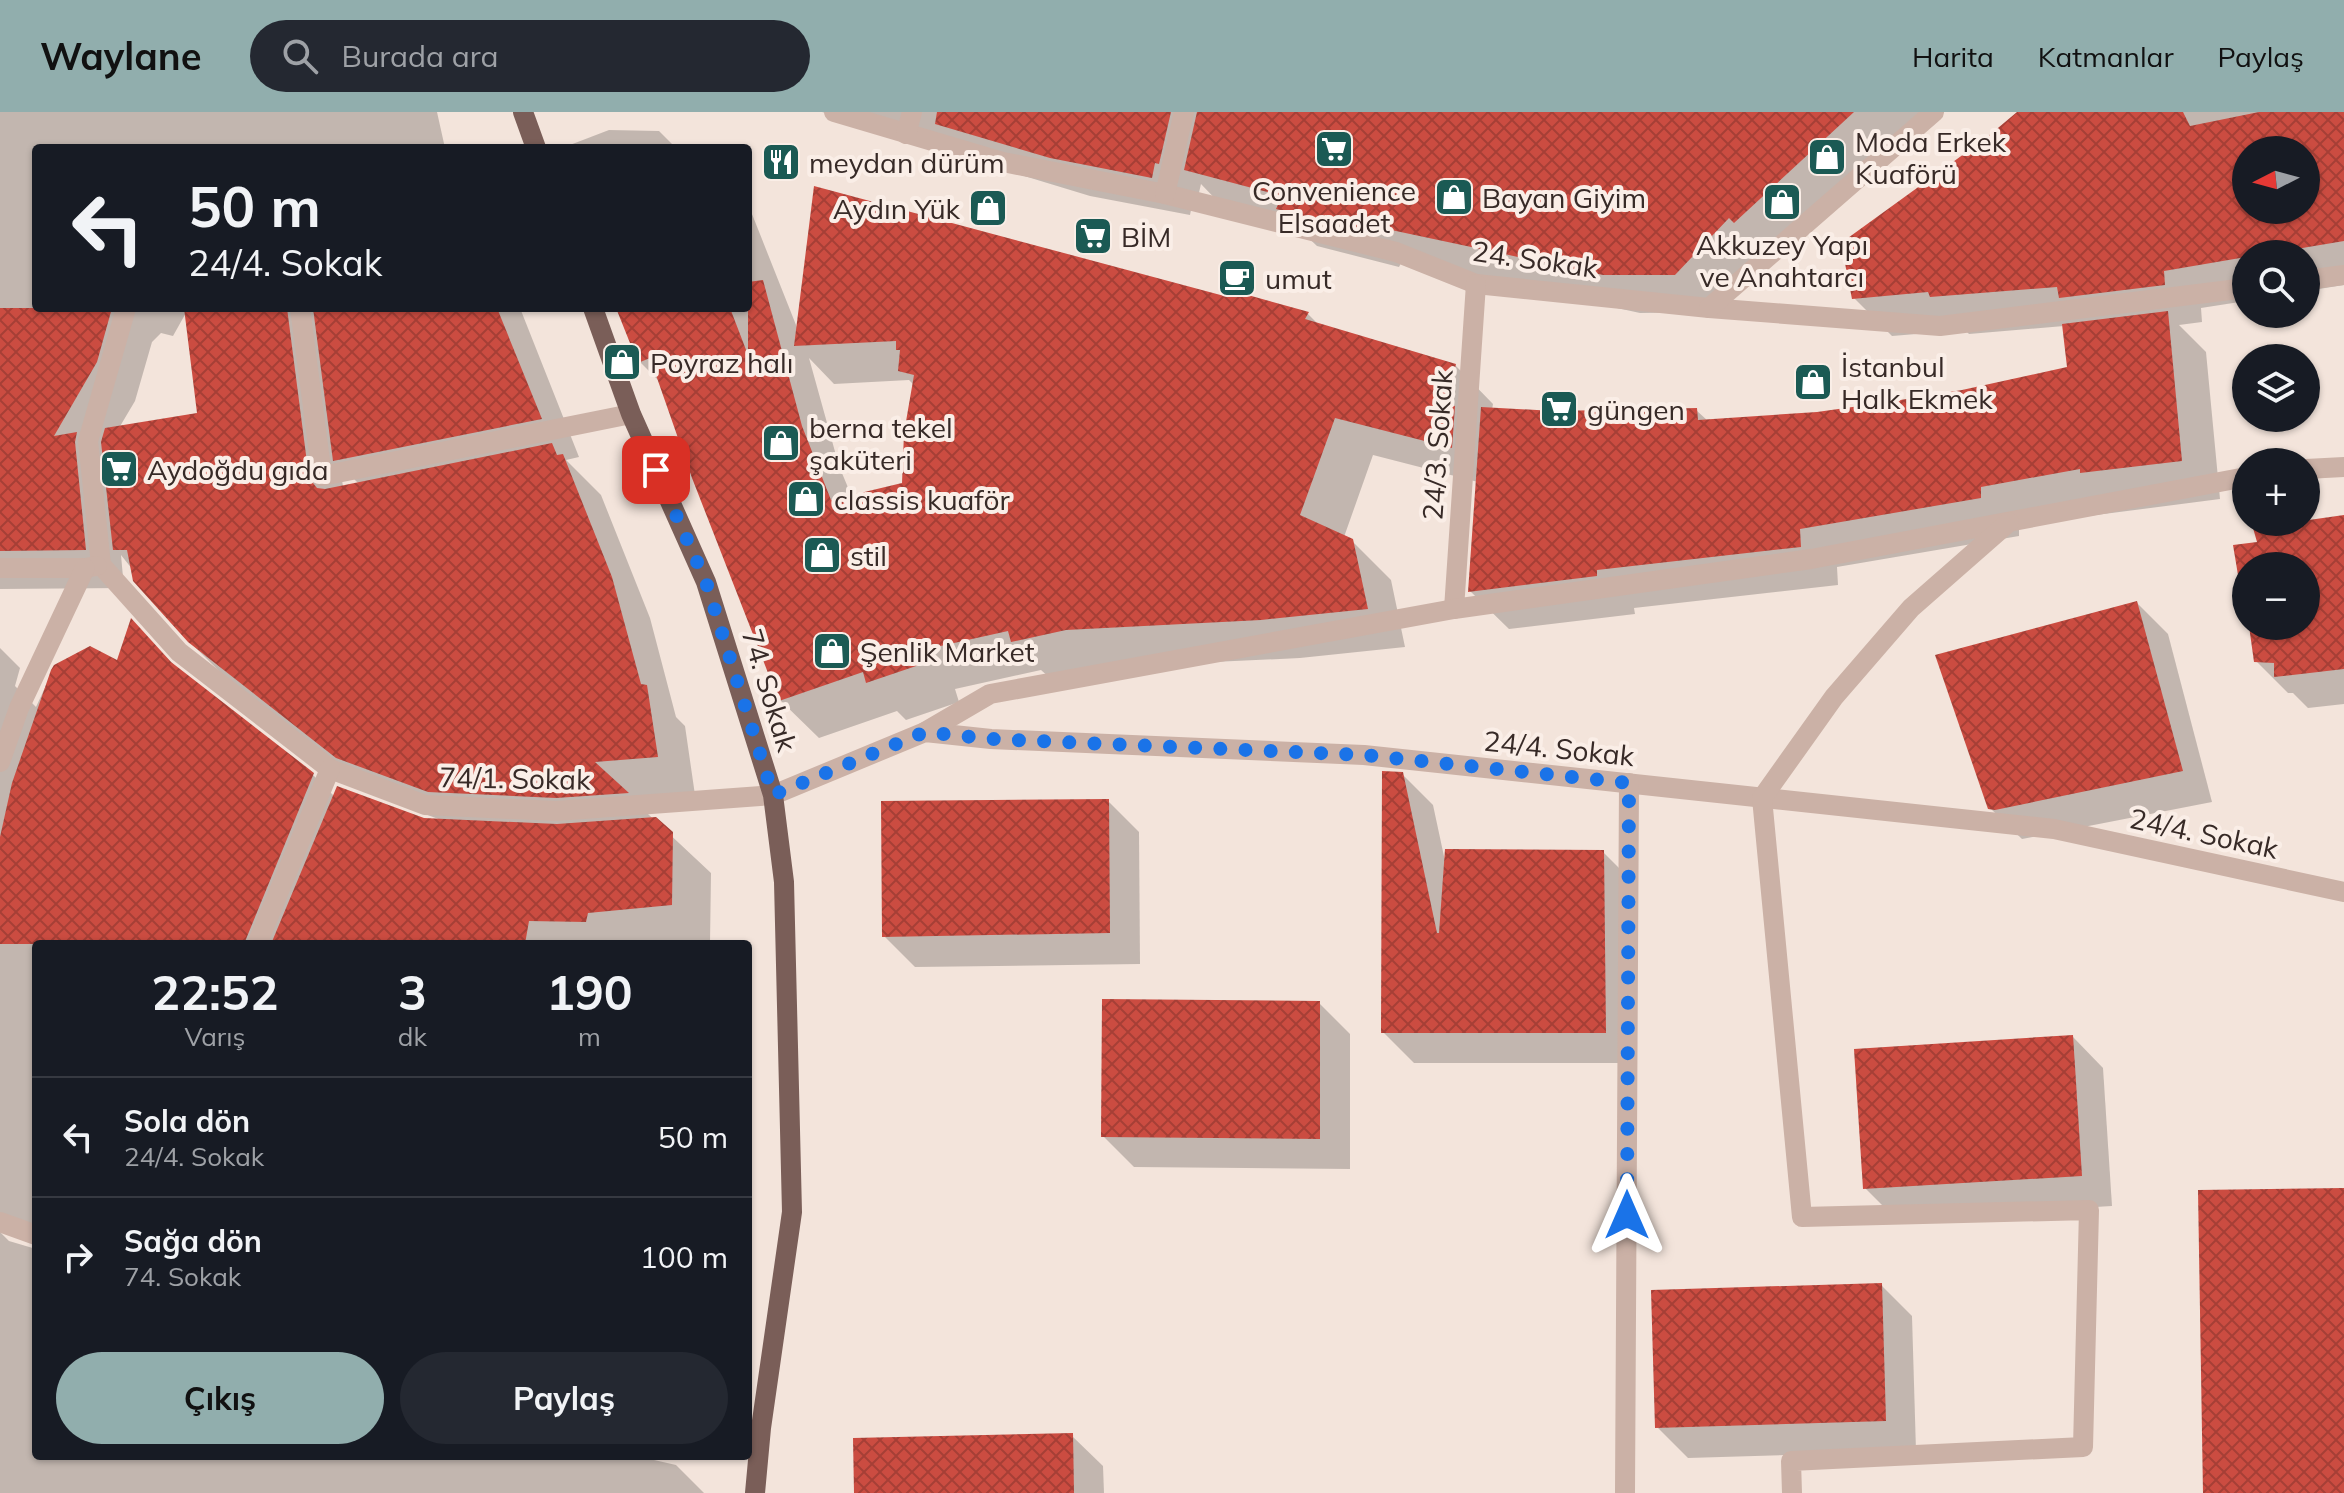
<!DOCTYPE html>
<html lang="tr">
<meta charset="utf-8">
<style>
:root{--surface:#171b24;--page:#242831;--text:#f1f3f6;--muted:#9ea1a6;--line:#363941;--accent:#91aead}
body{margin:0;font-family:Mulish,sans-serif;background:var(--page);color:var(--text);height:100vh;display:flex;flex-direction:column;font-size:30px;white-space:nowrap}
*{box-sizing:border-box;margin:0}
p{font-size:26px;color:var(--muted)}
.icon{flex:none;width:44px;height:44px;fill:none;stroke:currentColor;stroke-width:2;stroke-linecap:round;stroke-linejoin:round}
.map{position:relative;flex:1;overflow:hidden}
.details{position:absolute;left:32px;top:828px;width:720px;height:520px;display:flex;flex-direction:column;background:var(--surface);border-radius:8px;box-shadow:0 2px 6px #0004}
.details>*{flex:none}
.banner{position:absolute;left:32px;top:32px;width:720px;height:168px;border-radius:8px;box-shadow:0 2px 6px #0004;background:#171b24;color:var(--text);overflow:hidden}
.needle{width:52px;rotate:264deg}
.fabs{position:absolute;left:2232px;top:24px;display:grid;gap:16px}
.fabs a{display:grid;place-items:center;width:88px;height:88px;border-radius:50%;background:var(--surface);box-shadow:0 2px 6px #0004;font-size:40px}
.pin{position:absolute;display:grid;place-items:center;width:68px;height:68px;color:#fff;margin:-34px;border-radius:16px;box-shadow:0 4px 12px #0006}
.me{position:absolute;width:88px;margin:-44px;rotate:0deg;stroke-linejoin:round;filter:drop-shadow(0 0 6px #0008)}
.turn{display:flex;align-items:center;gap:28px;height:168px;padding:0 24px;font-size:36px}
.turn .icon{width:104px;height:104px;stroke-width:2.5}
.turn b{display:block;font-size:56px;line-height:68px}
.eta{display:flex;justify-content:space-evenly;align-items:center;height:136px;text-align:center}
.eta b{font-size:48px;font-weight:700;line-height:56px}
.button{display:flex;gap:16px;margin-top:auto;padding:16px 24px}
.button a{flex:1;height:92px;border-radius:48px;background:var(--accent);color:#111;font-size:32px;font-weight:700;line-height:92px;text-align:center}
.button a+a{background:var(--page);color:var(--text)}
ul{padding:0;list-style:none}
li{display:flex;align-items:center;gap:24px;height:120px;padding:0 24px;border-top:2px solid var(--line)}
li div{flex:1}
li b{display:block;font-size:30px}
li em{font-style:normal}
header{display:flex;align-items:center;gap:48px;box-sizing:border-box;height:112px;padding:0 40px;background:var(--accent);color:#111}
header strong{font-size:38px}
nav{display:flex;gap:44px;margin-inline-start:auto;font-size:28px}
.search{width:560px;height:72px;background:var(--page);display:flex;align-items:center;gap:20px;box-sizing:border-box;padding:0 28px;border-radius:44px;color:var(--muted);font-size:30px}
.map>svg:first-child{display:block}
.shadow{fill:#0003;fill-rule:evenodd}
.building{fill:url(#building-cross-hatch);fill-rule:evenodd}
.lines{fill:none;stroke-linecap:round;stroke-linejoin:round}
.minor{stroke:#cbb1a6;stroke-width:20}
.major{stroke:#7a5e58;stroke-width:20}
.route{stroke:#1a73e8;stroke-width:14;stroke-dasharray:0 25.2}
.labels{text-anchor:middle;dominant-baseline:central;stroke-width:8;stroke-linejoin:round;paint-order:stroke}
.poi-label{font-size:28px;fill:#372a27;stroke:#faeee7;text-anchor:start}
.street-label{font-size:28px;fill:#372a27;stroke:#faeee7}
</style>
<header>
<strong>Waylane</strong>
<div class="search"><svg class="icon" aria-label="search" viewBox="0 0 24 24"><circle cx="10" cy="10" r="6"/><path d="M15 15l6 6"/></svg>Burada ara</div>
<nav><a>Harita</a><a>Katmanlar</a><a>Paylaş</a></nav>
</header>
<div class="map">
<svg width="2344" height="1381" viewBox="0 0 2344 1381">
<defs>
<pattern id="building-cross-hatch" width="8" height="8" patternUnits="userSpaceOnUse" patternTransform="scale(2)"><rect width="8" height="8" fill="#cb4c41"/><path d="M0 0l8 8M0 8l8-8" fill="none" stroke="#a63f36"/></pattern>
</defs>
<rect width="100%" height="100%" fill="#f3e4db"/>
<g class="shadow">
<path d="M0 0H437L445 36H36V196H520L579 345 566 348 601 383 650 506 676 605 685 614 695 683 633 688 711 761 710 831 708 832H36V1127L0 1107V536L20 556 15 574 36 595 55 554 119 551 132 510 183 562 313 663 335 685 424 708H441L377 684 229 569 189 529 121 443 124 476 0 477ZM187 199 199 303 119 316 135 289 152 230 161 221 173 224ZM340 353 359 372 343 375Z"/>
<polygon points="822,0 1929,0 1714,200 1640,201 1402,149 1399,155 1317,134 1297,115 1224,96 1201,72 1197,89 1193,88 1190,103 1090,84 1001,57 939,32"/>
<path d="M2021 0H2344V173L2306 179V142H2246V189L2201 196 2202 210 2179 213 2206 240 2220 387 2019 413V424L1837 455 1838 473 1634 496 1635 502 1509 517 1470 479 1478 370 1373 343 1344 425 1352 429 1391 468 1405 535 1300 546 1106 555 1051 567 1041 558 955 577 959 590 906 608 897 599 819 626 780 588 660 270 640 250 618 196H748V92L798 218 1229 187 1232 180 1308 202 1320 214 1455 253 1493 292 1492 298 1554 301 1696 298 1708 309 1817 302 1962 280 2070 257 2064 214 1969 222 1965 218 1892 224 1854 186 1987 28ZM2246 38H2306V98H2246ZM809 246 834 272 909 268 914 273 904 373 852 385 839 354Z"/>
<polygon points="609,18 659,19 676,36 562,36"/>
<polygon points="2344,405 2344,592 2308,596 2293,581 2288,581 2256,549 2251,514 2306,514 2306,454 2246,454 2246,483 2243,480 2235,435 2260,432"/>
<polygon points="2137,491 2168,522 2212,690 2022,727 1990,696"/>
<polygon points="1402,662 1433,693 1445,749 1603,740 1634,771 1636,951 1414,951 1383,920"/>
<polygon points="1108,689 1139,720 1140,852 915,855 884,824"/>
<polygon points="1319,891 1350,922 1350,1057 1134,1055 1103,1024"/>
<polygon points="2073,925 2103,956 2112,1094 1896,1107 1865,1076"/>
<polygon points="0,1120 9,1129 36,1137 36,1344 644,1344 641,1345 676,1353 704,1381 0,1381"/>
<polygon points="1881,1173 1912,1204 1916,1339 1688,1346 1657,1315"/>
<polygon points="1072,1324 1103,1354 1104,1381 856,1381"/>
</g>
<g class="building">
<polygon points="937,0 1171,0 1159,52 1155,51 1152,66 1050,46 935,12"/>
<polygon points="1197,0 1854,0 1734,111 1729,106 1675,163 1603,163 1363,112 1360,118 1276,97 1282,84 1184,58"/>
<path d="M2017 0H2183L2190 14 2259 0H2344V129L2266 142H2246V145L2164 159 2165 173 2059 186 2057 175 1930 185 1928 180 1852 187 1841 131 1986 26ZM2246 38H2306V98H2246Z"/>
<polygon points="814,74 1228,185 1230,178 1309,200 1305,207 1456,252 1446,293 1455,294 1452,336 1335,306 1300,403 1353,427 1368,497 1261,508 1066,518 1011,530 1008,519 918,539 922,552 866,571 863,560 779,589 692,366 650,246 638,251 616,196 730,196 748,243 748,170 763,168 802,314 831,388 902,371 904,321 914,263 898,259 900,238 896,238 896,229 794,234"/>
<polygon points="0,196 112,196 97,250 54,324 77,320 75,330 86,438 0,439"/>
<polygon points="184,196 287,196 309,366 317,376 325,377 552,331 557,343 563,342 612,465 641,572 647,573 658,645 595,650 629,681 556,686 428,680 336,646 188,530 133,469 127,438 113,438 101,330 105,316 197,301"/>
<polygon points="313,196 497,196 542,307 333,349"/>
<polygon points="2168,199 2182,349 2080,361 2080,357 1981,375 1981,386 1800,417 1801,435 1597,458 1597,464 1468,480 1481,295 1554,299 1697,296 1698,308 1817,300 1888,290 1962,278 2067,255 2062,212"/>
<polygon points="2344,403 2344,557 2274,565 2274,551 2254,550 2249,514 2306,514 2306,454 2246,454 2246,489 2245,481 2241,481 2233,433 2257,430 2253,416"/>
<polygon points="2137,489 2183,659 1995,698 1988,697 1935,543"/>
<polygon points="131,506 171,550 314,661 244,832 0,832 0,725 12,671 51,558 54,553 90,534 117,548"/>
<polygon points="1382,659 1403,660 1437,821 1439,821 1445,737 1604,738 1606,921 1381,921"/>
<polygon points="337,674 424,706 557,712 656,705 673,720 672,793 588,801 586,810 529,809 525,832 271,832"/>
<polygon points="1109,687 1110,821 882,825 881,689"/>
<polygon points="1102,887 1320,889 1320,1027 1101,1025"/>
<polygon points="2073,923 2082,1064 1863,1077 1854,937"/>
<polygon points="2344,1076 2344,1381 2203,1381 2198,1078"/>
<polygon points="1882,1171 1886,1309 1655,1316 1651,1178"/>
<polygon points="1073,1321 1074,1381 854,1381 853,1326"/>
</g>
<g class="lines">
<g class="minor">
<polyline points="834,0 1003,50 1165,82 1396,140 1476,172 1709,196 1940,214 2246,176"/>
<polyline points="906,22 912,0"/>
<polyline points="1165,82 1184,0"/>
<polyline points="2306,168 2344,163"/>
<polyline points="126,196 88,329 101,453 179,540 330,657 425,693 556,699 773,683 925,620 991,627 1364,643 2054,717 2344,780"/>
<polyline points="300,196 322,364 631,302"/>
<polyline points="1709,196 1934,0"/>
<polyline points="2306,357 2344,355"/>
<polyline points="0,456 85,456 97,454"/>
<polyline points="1454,497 1476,172"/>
<polyline points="925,620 990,582 1454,497 1811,447 2246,365"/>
<polyline points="0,650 19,596 85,456"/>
<polyline points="257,832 330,657"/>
<polyline points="0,1110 36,1123"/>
<polyline points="1625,1381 1629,671"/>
<polyline points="1792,1381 1791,1349 2083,1335 2089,1098 1802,1105 1762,686 1834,585 1911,496 2009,410"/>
</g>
<g class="major">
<polyline points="523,0 536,36"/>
<polyline points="593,196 631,302 706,470 773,683 784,770 792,1100 761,1316 755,1381"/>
</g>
</g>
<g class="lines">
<polyline class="route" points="656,358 706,470 773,683 925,620 991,627 1364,643 1629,671 1627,1103"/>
</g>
<defs>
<symbol id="supermarket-square" viewBox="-11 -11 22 22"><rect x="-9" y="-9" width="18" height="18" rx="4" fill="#1b5a54" stroke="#faeee7"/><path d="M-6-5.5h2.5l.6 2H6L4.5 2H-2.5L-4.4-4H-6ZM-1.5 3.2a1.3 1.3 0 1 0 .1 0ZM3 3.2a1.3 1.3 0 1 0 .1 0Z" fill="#fff"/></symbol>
<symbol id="shop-square" viewBox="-11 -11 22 22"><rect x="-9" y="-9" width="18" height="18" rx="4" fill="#1b5a54" stroke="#faeee7"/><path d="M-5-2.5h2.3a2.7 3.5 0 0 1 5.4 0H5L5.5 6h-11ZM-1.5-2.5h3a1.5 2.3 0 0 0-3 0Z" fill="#fff"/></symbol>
<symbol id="restaurant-square" viewBox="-11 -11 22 22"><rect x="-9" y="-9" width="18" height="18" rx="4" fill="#1b5a54" stroke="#faeee7"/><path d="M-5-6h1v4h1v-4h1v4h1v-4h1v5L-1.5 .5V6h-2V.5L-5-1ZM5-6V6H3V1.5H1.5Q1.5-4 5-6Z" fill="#fff"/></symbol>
<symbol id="cafe-square" viewBox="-11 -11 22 22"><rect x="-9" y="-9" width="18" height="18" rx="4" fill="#1b5a54" stroke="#faeee7"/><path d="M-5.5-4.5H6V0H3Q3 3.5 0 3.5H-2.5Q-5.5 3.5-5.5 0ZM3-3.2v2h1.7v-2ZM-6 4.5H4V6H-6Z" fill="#fff"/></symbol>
</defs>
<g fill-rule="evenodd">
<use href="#supermarket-square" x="1312" y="15" width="44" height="44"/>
<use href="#shop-square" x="1805" y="23" width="44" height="44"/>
<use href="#restaurant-square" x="759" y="28" width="44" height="44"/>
<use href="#shop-square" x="1432" y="63" width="44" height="44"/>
<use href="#shop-square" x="1760" y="68" width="44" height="44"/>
<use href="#shop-square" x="966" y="74" width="44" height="44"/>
<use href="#supermarket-square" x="1071" y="102" width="44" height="44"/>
<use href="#cafe-square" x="1215" y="144" width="44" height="44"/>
<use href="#shop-square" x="600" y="228" width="44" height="44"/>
<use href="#shop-square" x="1791" y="248" width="44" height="44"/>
<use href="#supermarket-square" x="1537" y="275" width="44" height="44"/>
<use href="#shop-square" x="759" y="309" width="44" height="44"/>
<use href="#supermarket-square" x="97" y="335" width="44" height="44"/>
<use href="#shop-square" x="784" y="365" width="44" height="44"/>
<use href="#shop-square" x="800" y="421" width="44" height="44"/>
<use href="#shop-square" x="810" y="517" width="44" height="44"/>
</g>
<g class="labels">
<g class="poi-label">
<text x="1855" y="29">Moda Erkek<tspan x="1855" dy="32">Kuaförü</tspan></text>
<text x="809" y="50">meydan dürüm</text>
<text x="1334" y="78" text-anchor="middle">Convenience<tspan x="1334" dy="32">Elsaadet</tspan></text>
<text x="1482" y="85">Bayan Giyim</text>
<text x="960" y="96" text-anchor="end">Aydın Yük</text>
<text x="1121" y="124">BİM</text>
<text x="1782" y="132" text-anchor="middle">Akkuzey Yapı<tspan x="1782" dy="32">ve Anahtarcı</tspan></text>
<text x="1265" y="166">umut</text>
<text x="650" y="250">Poyraz halı</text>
<text x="1841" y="254">İstanbul<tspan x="1841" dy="32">Halk Ekmek</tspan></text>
<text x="1587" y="297">güngen</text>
<text x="809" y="315">berna tekel<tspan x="809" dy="32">şaküteri</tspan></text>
<text x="147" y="357">Aydoğdu gıda</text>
<text x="834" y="387">classis kuaför</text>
<text x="850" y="443">stil</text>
<text x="860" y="539">Şenlik Market</text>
</g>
<g class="street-label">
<text transform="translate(1535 147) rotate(8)">24. Sokak</text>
<text transform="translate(1437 333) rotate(-86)">24/3. Sokak</text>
<text transform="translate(770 578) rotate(73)">74. Sokak</text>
<text transform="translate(1559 636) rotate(6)">24/4. Sokak</text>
<text transform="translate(515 666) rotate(1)">74/1. Sokak</text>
<text transform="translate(2204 721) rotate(12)">24/4. Sokak</text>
</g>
</g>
</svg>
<div class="fabs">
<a><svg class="needle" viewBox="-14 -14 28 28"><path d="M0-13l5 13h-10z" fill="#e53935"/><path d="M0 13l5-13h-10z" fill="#9ea1a6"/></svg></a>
<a><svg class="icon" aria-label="search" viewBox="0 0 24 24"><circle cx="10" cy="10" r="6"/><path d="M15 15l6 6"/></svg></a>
<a><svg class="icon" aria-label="layers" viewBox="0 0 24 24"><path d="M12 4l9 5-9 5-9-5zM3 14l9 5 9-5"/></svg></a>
<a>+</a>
<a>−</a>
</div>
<div class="pin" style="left:656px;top:358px;background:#d93025"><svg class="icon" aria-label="arrive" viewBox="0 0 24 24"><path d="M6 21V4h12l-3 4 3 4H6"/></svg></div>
<svg class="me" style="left:1627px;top:1103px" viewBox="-20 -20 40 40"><path d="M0-17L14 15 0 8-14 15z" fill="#1a73e8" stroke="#fff" stroke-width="4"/></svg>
<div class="banner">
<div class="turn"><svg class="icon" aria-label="left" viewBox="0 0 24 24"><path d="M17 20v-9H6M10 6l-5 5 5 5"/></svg><div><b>50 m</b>24/4. Sokak</div></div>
</div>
<section class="details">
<div class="eta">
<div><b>22:52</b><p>Varış</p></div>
<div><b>3</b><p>dk</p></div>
<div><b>190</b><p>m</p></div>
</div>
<ul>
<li><svg class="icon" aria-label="left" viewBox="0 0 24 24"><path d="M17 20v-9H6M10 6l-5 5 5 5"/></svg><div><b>Sola dön</b><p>24/4. Sokak</p></div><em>50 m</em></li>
<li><svg class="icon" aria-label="right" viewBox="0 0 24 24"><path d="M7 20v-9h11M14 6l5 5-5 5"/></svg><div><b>Sağa dön</b><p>74. Sokak</p></div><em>100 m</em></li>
</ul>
<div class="button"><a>Çıkış</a><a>Paylaş</a></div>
</section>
</div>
